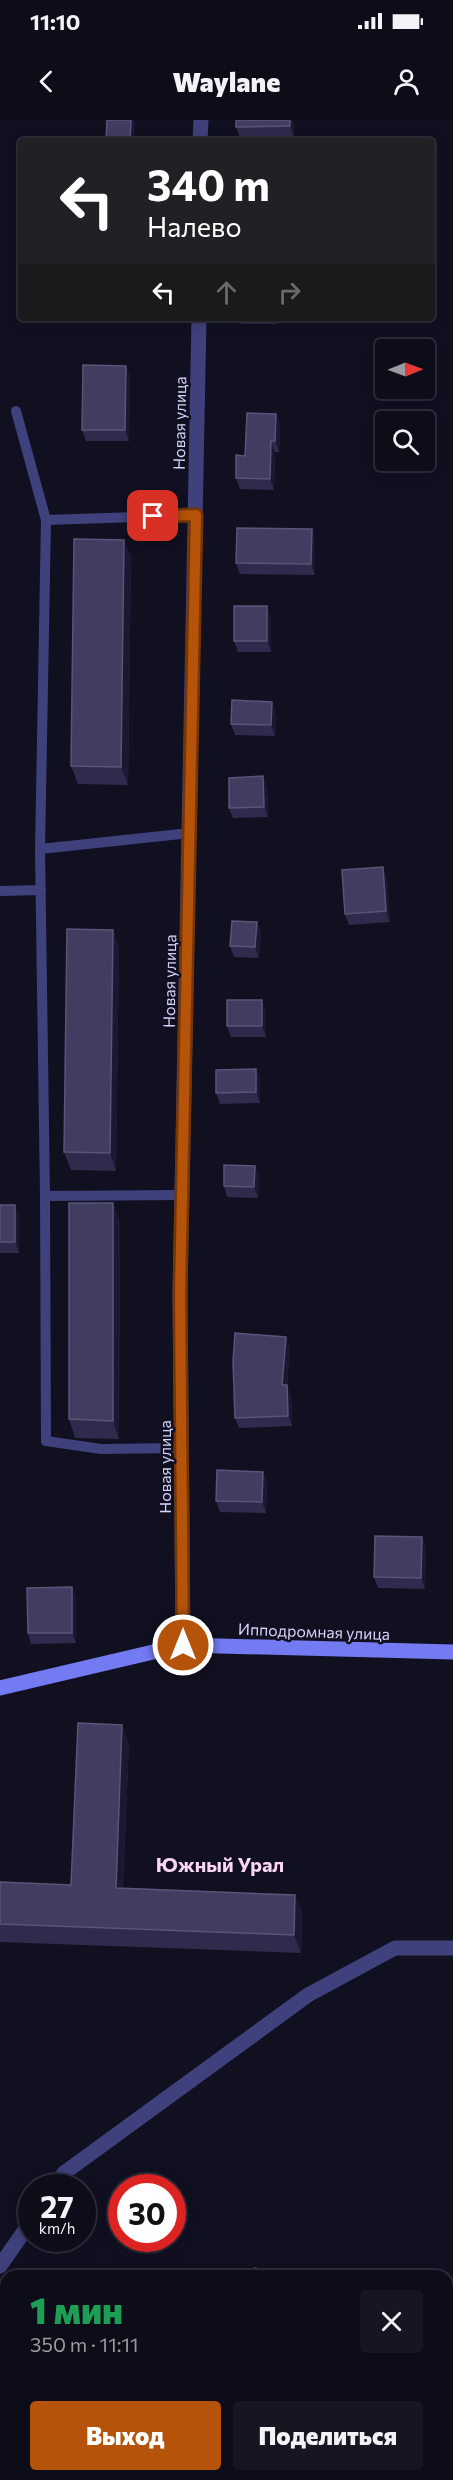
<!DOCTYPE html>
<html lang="ru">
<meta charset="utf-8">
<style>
:root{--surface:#0d0c19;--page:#161522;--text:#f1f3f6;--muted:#9a9ba2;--line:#2d2c38;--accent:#b45309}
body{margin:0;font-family:Commissioner,sans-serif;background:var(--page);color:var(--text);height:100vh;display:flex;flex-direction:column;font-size:22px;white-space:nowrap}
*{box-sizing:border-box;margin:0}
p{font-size:20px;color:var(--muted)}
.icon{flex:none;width:33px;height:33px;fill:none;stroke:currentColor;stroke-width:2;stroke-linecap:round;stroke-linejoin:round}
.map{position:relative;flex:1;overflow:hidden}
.details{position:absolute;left:0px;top:2150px;width:453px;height:212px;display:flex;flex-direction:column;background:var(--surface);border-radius:18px 18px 0 0;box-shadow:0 3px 15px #0003,0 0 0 2px var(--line)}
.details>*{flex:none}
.banner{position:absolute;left:18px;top:18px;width:417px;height:183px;border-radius:6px;box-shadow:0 3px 15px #0003,0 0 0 2px var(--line);background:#202124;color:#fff;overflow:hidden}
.needle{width:39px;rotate:89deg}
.controls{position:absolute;left:375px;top:219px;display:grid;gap:12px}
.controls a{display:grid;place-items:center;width:60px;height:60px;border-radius:6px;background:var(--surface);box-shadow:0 3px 15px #0003,0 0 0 2px var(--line);font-size:30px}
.speed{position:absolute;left:18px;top:2054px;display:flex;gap:12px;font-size:30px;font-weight:700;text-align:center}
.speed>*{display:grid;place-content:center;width:78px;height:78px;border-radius:50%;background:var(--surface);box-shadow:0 3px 15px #0003,0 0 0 2px var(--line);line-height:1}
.speed small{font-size:15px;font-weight:400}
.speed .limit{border:9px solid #d22;background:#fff;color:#111}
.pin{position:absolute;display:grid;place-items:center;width:51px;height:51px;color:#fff;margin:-26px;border-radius:12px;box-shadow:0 3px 9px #0006}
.me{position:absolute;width:66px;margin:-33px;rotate:0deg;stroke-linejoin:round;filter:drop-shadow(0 0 4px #0008)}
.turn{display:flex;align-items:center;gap:21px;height:126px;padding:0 30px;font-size:27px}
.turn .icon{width:78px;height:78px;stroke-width:2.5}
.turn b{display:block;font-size:42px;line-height:51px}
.lanes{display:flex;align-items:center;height:57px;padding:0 30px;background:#0003;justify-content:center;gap:30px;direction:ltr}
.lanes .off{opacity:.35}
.round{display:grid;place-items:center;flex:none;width:63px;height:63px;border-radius:6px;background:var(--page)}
.head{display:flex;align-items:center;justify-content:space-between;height:102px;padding:0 30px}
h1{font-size:36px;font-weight:800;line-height:45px;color:#1e9e55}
.primary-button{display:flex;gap:12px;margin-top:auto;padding:12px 30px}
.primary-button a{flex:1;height:69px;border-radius:6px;background:var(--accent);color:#fff;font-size:24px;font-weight:800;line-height:69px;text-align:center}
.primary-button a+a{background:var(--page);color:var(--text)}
.status{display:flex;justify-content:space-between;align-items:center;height:42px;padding:0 30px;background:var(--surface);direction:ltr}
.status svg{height:16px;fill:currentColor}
header{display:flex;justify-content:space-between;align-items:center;height:78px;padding:0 30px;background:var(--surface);font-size:27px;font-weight:800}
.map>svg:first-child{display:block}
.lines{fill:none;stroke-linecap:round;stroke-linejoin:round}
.lane{stroke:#3f417c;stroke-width:10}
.street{stroke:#3f417c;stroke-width:15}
.secondary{stroke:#747af2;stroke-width:15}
.wall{fill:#2f2b4d}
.shaded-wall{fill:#1b1834}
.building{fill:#403d60;stroke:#585578;stroke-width:1.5}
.route-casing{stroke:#753606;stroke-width:15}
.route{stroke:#b45309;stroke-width:10}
.labels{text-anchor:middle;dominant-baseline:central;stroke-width:5;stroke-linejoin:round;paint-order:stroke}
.street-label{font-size:16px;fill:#d5d4fb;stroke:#111021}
.quarter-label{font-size:20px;font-weight:bold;fill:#fbd6f0;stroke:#111021}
</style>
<div class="status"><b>11:10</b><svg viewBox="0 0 49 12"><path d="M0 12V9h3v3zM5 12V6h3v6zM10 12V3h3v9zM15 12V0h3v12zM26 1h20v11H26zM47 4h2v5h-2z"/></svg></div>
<header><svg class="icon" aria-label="back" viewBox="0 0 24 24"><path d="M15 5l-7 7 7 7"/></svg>Waylane<svg class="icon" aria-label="person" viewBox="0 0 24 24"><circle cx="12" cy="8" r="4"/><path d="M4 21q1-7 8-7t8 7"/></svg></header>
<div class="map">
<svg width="453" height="2360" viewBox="0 0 453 2360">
<rect width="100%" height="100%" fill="#111021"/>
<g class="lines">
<g class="lane">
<polyline points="16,291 46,400 40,729 45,1076 46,1321 101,1329 182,1328"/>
<polyline points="46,400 197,395"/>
<polyline points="40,729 190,713"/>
<polyline points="0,771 41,770"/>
<polyline points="45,1076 182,1075"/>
</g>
<g class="street">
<polyline points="200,21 201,0"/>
<polyline points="183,1525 180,1173 199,198"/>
<polyline points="54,2067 64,2053 308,1875 395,1828 453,1828"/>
<polyline points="0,2146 32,2100"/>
<polyline points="447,2337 453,2318"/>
<polyline points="439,2360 441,2355"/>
</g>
<polyline class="secondary" points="0,1568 183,1525 453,1532"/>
</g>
<g class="wall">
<polygon points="236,0 293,0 294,17 240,18 236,7"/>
<polygon points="238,198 277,198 277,204 241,204"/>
<polygon points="126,246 130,257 129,321 86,321 82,310"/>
<polygon points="276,294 280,305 279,332 275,332 274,370 240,369 236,358 245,336"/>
<polygon points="312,409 315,420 315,455 240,454 236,443"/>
<polygon points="124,420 131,438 128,665 78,664 71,646"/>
<polygon points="271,497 271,532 238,532 234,521"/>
<polygon points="276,592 275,616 235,615 231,604"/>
<polygon points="263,656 267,667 268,697 233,698 229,688"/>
<polygon points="387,758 390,802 349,805 345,794"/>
<polygon points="257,802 261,813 259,838 234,837 230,826"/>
<polygon points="113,810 119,828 116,1051 71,1050 64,1032"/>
<polygon points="266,891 266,917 231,917 227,906"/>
<polygon points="256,949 260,960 260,983 220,984 216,973"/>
<polygon points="255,1046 259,1057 258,1078 227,1077 224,1066"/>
<polygon points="0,1085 19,1096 19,1133 0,1133"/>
<polygon points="120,1101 119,1319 75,1318 69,1299"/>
<polygon points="286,1217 290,1228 287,1266 291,1276 292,1306 239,1308 235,1298"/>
<polygon points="263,1352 267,1363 266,1393 220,1392 216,1381"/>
<polygon points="422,1417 426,1428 425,1469 378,1468 374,1457"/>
<polygon points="72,1467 76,1478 76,1523 31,1524 28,1513"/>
<polygon points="129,1623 123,1768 295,1775 302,1793 301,1833 0,1822 0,1762 71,1765"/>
</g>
<g class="shaded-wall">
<polygon points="131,0 135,0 134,21 130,21"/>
<polygon points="290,0 293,0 294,17 290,6"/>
<polygon points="126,246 130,257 129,321 125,310"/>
<polygon points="276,294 280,305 279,332 275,321"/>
<polygon points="271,321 275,332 274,370 270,359"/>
<polygon points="312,409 315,420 315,455 311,444"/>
<polygon points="124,420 131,438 128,665 121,647"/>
<polygon points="267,486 271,497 271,532 267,521"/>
<polygon points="272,582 276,592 275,616 271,605"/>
<polygon points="263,656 267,667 268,697 264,687"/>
<polygon points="383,747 387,758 390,802 386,791"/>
<polygon points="257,802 261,813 259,838 255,827"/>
<polygon points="113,810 119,828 116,1051 110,1033"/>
<polygon points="262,880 266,891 266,917 262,906"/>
<polygon points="256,949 260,960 260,983 256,972"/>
<polygon points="255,1046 259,1057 258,1078 254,1067"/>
<polygon points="113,1083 120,1101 119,1319 113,1301"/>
<polygon points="15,1085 19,1096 19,1133 15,1122"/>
<polygon points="286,1217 290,1228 287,1266 291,1276 292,1306 288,1296 282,1265"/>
<polygon points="263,1352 267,1363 266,1393 262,1382"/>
<polygon points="422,1417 426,1428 425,1469 421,1458"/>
<polygon points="72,1467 76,1478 76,1523 72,1513"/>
<polygon points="122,1605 129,1623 122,1786 116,1768"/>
<polygon points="295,1775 302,1793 301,1833 294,1815"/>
</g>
<g class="building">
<polygon points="107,0 131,0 130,21 106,21"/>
<polygon points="236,0 290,0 290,6 236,7"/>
<polygon points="83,245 126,246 125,310 82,310"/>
<polygon points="247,293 276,294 275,321 271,321 270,359 236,358 236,335 245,336"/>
<polygon points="237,408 312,409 311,444 236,443"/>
<polygon points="74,419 124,420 121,647 71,646"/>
<rect x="234" y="486" width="33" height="35"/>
<polygon points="232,580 272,582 271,605 231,604"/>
<polygon points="263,656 264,687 229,688 229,658"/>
<polygon points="383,747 386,791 345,794 342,750"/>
<polygon points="232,801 257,802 255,827 230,826"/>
<polygon points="67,809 113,810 110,1033 64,1032"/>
<rect x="227" y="880" width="35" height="26"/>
<polygon points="256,949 256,972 216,973 216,950"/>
<polygon points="224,1045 255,1046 254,1067 224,1066"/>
<polygon points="69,1083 113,1083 113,1301 69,1299"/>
<rect x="0" y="1085" width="15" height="37"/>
<polygon points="235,1213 286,1217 282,1265 287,1265 288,1296 235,1298 233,1241"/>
<polygon points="217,1350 263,1352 262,1382 216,1381"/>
<polygon points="375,1416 422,1417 421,1458 374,1457"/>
<polygon points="72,1467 72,1513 28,1513 27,1468"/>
<polygon points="78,1603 122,1605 116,1768 295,1775 294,1815 0,1804 0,1762 71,1765"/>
<polygon points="254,2148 301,2156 253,2156"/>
<polygon points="453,2345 453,2357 451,2356"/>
</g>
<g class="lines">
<defs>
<polyline id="route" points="153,396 196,395 180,1173 183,1525"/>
</defs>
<use href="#route" class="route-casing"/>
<use href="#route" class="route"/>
</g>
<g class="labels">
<g class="street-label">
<text transform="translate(179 303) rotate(-89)">Новая улица</text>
<text transform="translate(169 861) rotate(-89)">Новая улица</text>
<text transform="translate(164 1347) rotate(-90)">Новая улица</text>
<text transform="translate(314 1511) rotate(2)">Ипподромная улица</text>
</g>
<g class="quarter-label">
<text x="220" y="1744">Южный Урал</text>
</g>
</g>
</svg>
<div class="controls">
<a><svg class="needle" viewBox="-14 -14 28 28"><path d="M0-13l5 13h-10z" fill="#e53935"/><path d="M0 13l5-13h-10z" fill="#9a9ba2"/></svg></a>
<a><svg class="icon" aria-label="search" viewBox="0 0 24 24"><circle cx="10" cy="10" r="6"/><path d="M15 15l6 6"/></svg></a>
</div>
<div class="speed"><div>27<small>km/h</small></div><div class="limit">30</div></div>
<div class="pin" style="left:153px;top:396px;background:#d93025"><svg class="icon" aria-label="arrive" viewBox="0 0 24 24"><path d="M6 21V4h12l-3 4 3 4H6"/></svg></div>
<svg class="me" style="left:183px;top:1525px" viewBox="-20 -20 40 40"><circle r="17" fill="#b45309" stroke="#fff" stroke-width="3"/><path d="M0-11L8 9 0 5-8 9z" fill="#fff"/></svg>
<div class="banner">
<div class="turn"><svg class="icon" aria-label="left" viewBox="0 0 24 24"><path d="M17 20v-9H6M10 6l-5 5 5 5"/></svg><div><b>340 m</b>Налево</div></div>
<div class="lanes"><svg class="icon" aria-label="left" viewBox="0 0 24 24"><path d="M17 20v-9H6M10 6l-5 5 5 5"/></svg><svg class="icon off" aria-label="ahead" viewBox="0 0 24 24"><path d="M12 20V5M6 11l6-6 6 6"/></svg><svg class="icon off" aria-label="right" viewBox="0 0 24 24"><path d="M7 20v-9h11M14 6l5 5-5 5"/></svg></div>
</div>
<section class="details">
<div class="head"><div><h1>1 мин</h1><p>350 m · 11:11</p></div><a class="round"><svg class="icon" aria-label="close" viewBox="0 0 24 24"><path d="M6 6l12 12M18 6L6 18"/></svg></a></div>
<div class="primary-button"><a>Выход</a><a>Поделиться</a></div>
</section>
</div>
